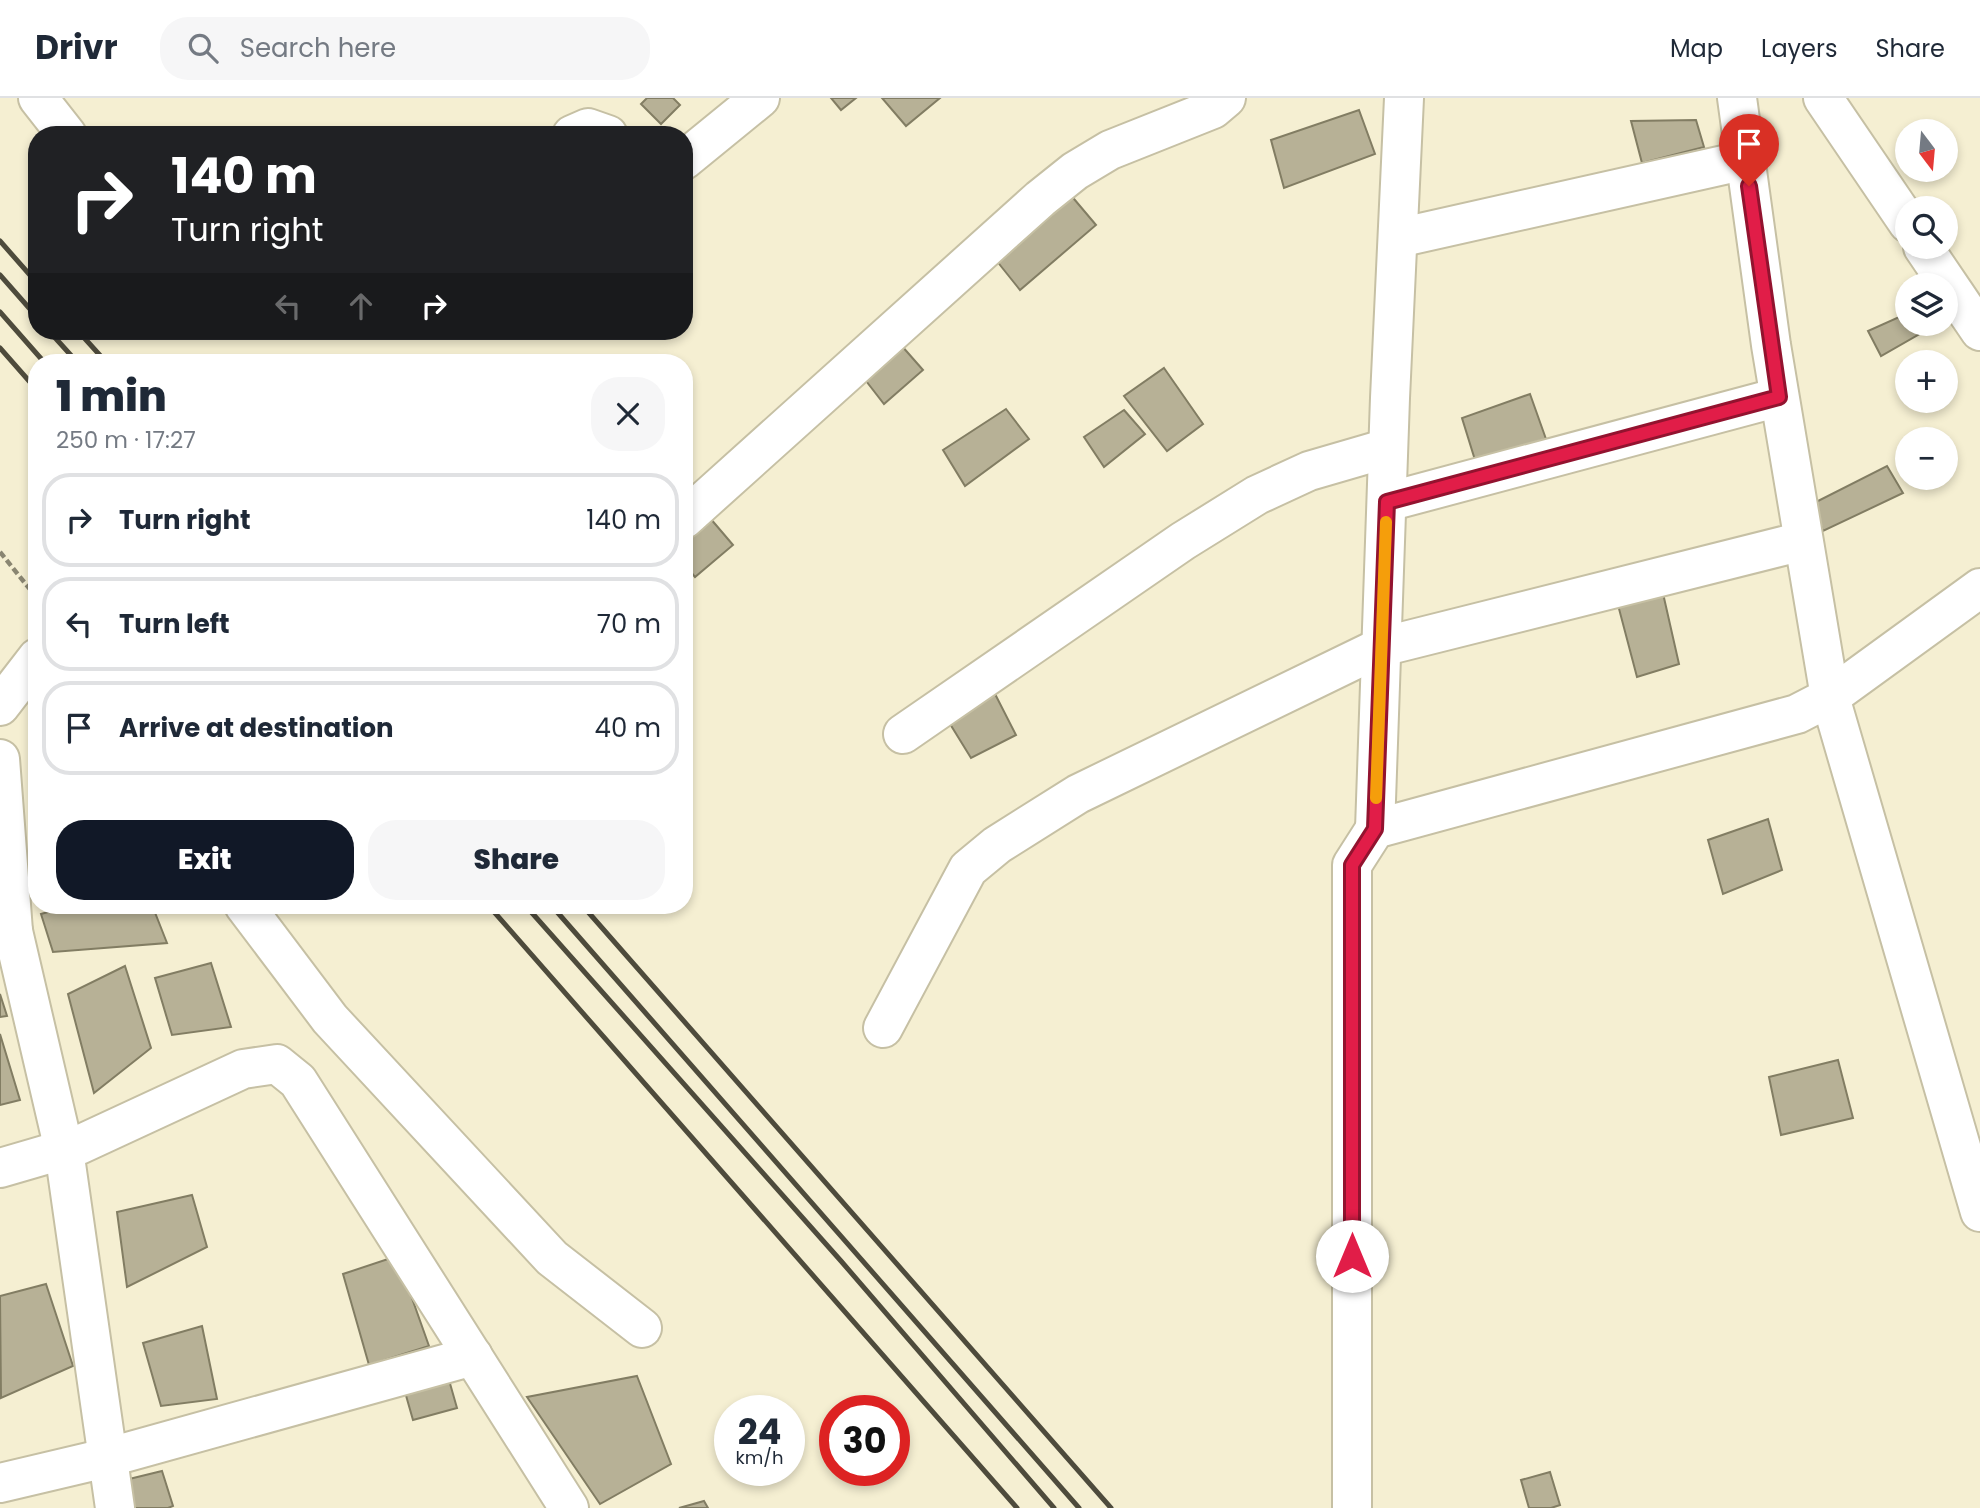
<!DOCTYPE html>
<meta charset="utf-8">
<style>
:root{--surface:#fff;--page:#f6f6f7;--text:#1f2937;--muted:#747a83;--line:#e0e1e3;--accent:#111827}
body{margin:0;font-family:Poppins,sans-serif;background:var(--page);color:var(--text);height:100vh;display:flex;flex-direction:column;font-size:26px;white-space:nowrap}
*{box-sizing:border-box;margin:0}
p{font-size:23px;color:var(--muted)}
.icon{flex:none;width:38px;height:38px;fill:none;stroke:currentColor;stroke-width:2;stroke-linecap:round;stroke-linejoin:round}
.map{position:relative;flex:1;overflow:hidden}
.details{position:absolute;left:28px;top:256px;width:665px;height:560px;display:flex;flex-direction:column;background:var(--surface);border-radius:28px;box-shadow:0 4px 10px #0003}
.details>*{flex:none}
.guide{position:absolute;left:28px;top:28px;width:665px;height:214px;border-radius:28px;box-shadow:0 4px 10px #0003;background:#202124;color:#fff;overflow:hidden}
.needle{width:46px;rotate:164deg}
.fabs{position:absolute;left:1895px;top:21px;display:grid;gap:14px}
.fabs a{display:grid;place-items:center;width:63px;height:63px;border-radius:50%;background:var(--surface);box-shadow:0 4px 10px #0003;font-size:35px}
.speed{position:absolute;left:714px;top:1297px;display:flex;gap:14px;font-size:35px;font-weight:700;text-align:center}
.speed>*{display:grid;place-content:center;width:91px;height:91px;border-radius:50%;background:var(--surface);box-shadow:0 4px 10px #0003;line-height:1}
.speed small{font-size:18px;font-weight:400}
.speed .limit{border:10px solid #d22;background:#fff;color:#111}
.pin{position:absolute;display:grid;place-items:center;width:60px;height:60px;color:#fff;margin:-72px -30px;border-radius:50% 50% 50% 0;rotate:-45deg;box-shadow:0 0 7px #0007}
.pin .icon{rotate:45deg}
.me{position:absolute;width:77px;margin:-38px;rotate:0deg;stroke-linejoin:round;filter:drop-shadow(0 0 5px #0008)}
.turn{display:flex;align-items:center;gap:24px;height:147px;padding:0 28px;font-size:32px}
.turn .icon{width:91px;height:91px;stroke-width:2.5}
.turn b{display:block;font-size:49px;line-height:60px}
.lanes{display:flex;align-items:center;height:66px;padding:0 28px;background:#0003;justify-content:center;gap:35px;direction:ltr}
.lanes .off{opacity:.35}
.round{display:grid;place-items:center;flex:none;width:74px;height:74px;border-radius:28px;background:var(--page)}
.headline{display:flex;align-items:center;justify-content:space-between;height:119px;padding:0 28px}
h1{font-size:42px;font-weight:800;line-height:52px}
.action{display:flex;gap:14px;margin-top:auto;padding:14px 28px}
.action a{flex:1;height:80px;border-radius:28px;background:var(--accent);color:#fff;font-size:28px;font-weight:800;line-height:80px;text-align:center}
.action a+a{background:var(--page);color:var(--text)}
ul{padding:0;list-style:none}
li{display:flex;align-items:center;gap:21px;height:94px;margin:0 14px 10px;padding:0 14px;border:4px solid var(--line);border-radius:28px}
li div{flex:1}
li b{display:block;font-size:26px}
li em{font-style:normal}
header{display:flex;align-items:center;gap:42px;box-sizing:border-box;height:98px;padding:0 35px;background:var(--surface);border-bottom:2px solid var(--line)}
header strong{font-size:33px}
nav{display:flex;gap:38px;margin-inline-start:auto;font-size:24px}
.search{width:490px;height:63px;background:var(--page);display:flex;align-items:center;gap:18px;box-sizing:border-box;padding:0 24px;border-radius:28px;color:var(--muted);font-size:26px}
.map>svg:first-child{display:block}
.building{fill:#b7b196;stroke:#827d63;stroke-width:2}
.lines{fill:none;stroke-linecap:round;stroke-linejoin:round}
.minor-casing{stroke:#c6c0a4;stroke-width:42}
.path{stroke:#8a8672;stroke-width:4.5;stroke-dasharray:7 3.5;stroke-linecap:butt}
.minor{stroke:#fff;stroke-width:38}
.rail{stroke:#4e4b3c;stroke-width:5}
.route-casing{stroke:#92132f;stroke-width:18}
.route{stroke:#e11d48;stroke-width:12}
.slow{stroke:#f59e0b;stroke-width:12}
</style>
<header>
<strong>Drivr</strong>
<div class="search"><svg class="icon" aria-label="search" viewBox="0 0 24 24"><circle cx="10" cy="10" r="6"/><path d="M15 15l6 6"/></svg>Search here</div>
<nav><a>Map</a><a>Layers</a><a>Share</a></nav>
</header>
<div class="map">
<svg width="1980" height="1410" viewBox="0 0 1980 1410">
<rect width="100%" height="100%" fill="#f5efd2"/>
<g class="building">
<polygon points="647,0 673,0 680,7 661,26 641,6"/>
<polygon points="831,0 856,0 841,12"/>
<polygon points="882,0 940,0 906,28"/>
<polygon points="1359,12 1375,56 1284,90 1271,42"/>
<polygon points="1696,22 1704,49 1642,65 1631,23"/>
<polygon points="1069,95 1096,127 1020,192 992,157"/>
<polygon points="1908,215 1908,226 1937,226 1881,258 1868,233"/>
<polygon points="901,247 923,272 884,306 863,279"/>
<polygon points="1164,270 1203,326 1167,353 1124,298"/>
<polygon points="1530,296 1546,341 1475,362 1462,320"/>
<polygon points="1006,311 1029,341 965,388 943,352"/>
<polygon points="1124,312 1145,336 1104,369 1084,339"/>
<polygon points="1887,368 1903,395 1823,433 1812,406"/>
<polygon points="710,420 733,447 695,479 684,466 684,440"/>
<polygon points="1662,491 1679,566 1637,579 1618,507"/>
<polygon points="993,592 1016,637 971,660 947,621"/>
<polygon points="1768,721 1782,772 1723,796 1708,742"/>
<polygon points="73,807 152,807 167,845 53,854 41,816"/>
<polygon points="211,865 231,929 172,937 155,880"/>
<polygon points="125,868 151,950 94,995 68,896"/>
<polygon points="0,896 7,918 0,919"/>
<polygon points="0,936 20,1002 0,1007"/>
<polygon points="1838,962 1853,1020 1781,1037 1769,979"/>
<polygon points="192,1097 207,1149 127,1189 117,1114"/>
<polygon points="397,1158 429,1248 369,1267 343,1176"/>
<polygon points="46,1186 73,1268 1,1300 0,1198"/>
<polygon points="202,1228 217,1301 161,1308 143,1245"/>
<polygon points="637,1278 671,1366 600,1406 527,1299"/>
<polygon points="449,1282 457,1310 413,1322 405,1294"/>
<polygon points="162,1373 173,1408 168,1410 129,1410 121,1383"/>
<polygon points="1550,1374 1560,1407 1551,1410 1529,1410 1521,1382"/>
<polygon points="704,1403 708,1410 679,1410"/>
</g>
<g class="lines">
<defs>
<g id="minor">
<polyline points="38,0 67,37"/>
<polyline points="1737,0 1771,247 1830,599 1980,1114"/>
<polyline points="1823,0 1908,125"/>
<polyline points="572,37 588,30 608,37"/>
<polyline points="684,62 760,0"/>
<polyline points="1398,140 1746,62"/>
<polyline points="1923,149 1980,233"/>
<polyline points="1387,404 1779,299"/>
<polyline points="684,421 1040,101 1075,73 1110,52 1213,11 1226,0"/>
<polyline points="0,608 37,560"/>
<polyline points="903,636 1183,443 1257,397 1309,373 1388,350"/>
<polyline points="0,661 13,833 0,836"/>
<polyline points="1375,731 1390,300 1404,0"/>
<polyline points="244,807 330,921 552,1160 642,1230"/>
<polyline points="13,833 64,1052 115,1410"/>
<polyline points="883,930 968,771 997,747 1078,696 1381,549 1803,443"/>
<polyline points="0,1070 79,1047 243,971 277,966 298,983 569,1410"/>
<polyline points="0,1385 106,1360 473,1258"/>
<polyline points="1352,1410 1352,767 1375,731 1797,616 1830,599 1980,490"/>
</g>
</defs>
<use href="#minor" class="minor-casing"/>
<polyline class="path" points="0,454 37,500"/>
<use href="#minor" class="minor"/>
<g class="rail">
<polyline points="0,143 37,185"/>
<polyline points="0,177 37,219"/>
<polyline points="0,214 44,264"/>
<polyline points="49,233 77,264"/>
<polyline points="78,233 106,264"/>
<polyline points="0,250 37,292"/>
<polyline points="488,807 1017,1410"/>
<polyline points="525,807 841,1163 1054,1410"/>
<polyline points="551,807 1079,1410"/>
<polyline points="582,807 1111,1410"/>
</g>
</g>
<g class="lines">
<defs>
<polyline id="route" points="1352,1158 1352,767 1375,731 1387,404 1779,299 1749,88"/>
</defs>
<use href="#route" class="route-casing"/>
<use href="#route" class="route"/>
<polyline class="slow" points="1376,700 1386,424"/>
</g>
</svg>
<div class="fabs">
<a><svg class="needle" viewBox="-14 -14 28 28"><path d="M0-13l5 13h-10z" fill="#e53935"/><path d="M0 13l5-13h-10z" fill="#747a83"/></svg></a>
<a><svg class="icon" aria-label="search" viewBox="0 0 24 24"><circle cx="10" cy="10" r="6"/><path d="M15 15l6 6"/></svg></a>
<a><svg class="icon" aria-label="layers" viewBox="0 0 24 24"><path d="M12 4l9 5-9 5-9-5zM3 14l9 5 9-5"/></svg></a>
<a>+</a>
<a>−</a>
</div>
<div class="speed"><div>24<small>km/h</small></div><div class="limit">30</div></div>
<div class="pin" style="left:1749px;top:88px;background:#d93025"><svg class="icon" aria-label="arrive" viewBox="0 0 24 24"><path d="M6 21V4h12l-3 4 3 4H6"/></svg></div>
<svg class="me" style="left:1352px;top:1158px" viewBox="-20 -20 40 40"><circle r="19" fill="#fff"/><path d="M0-13L10 11 0 6-10 11z" fill="#e11d48"/></svg>
<div class="guide">
<div class="turn"><svg class="icon" aria-label="right" viewBox="0 0 24 24"><path d="M7 20v-9h11M14 6l5 5-5 5"/></svg><div><b>140 m</b>Turn right</div></div>
<div class="lanes"><svg class="icon off" aria-label="left" viewBox="0 0 24 24"><path d="M17 20v-9H6M10 6l-5 5 5 5"/></svg><svg class="icon off" aria-label="ahead" viewBox="0 0 24 24"><path d="M12 20V5M6 11l6-6 6 6"/></svg><svg class="icon" aria-label="right" viewBox="0 0 24 24"><path d="M7 20v-9h11M14 6l5 5-5 5"/></svg></div>
</div>
<section class="details">
<div class="headline"><div><h1>1 min</h1><p>250 m · 17:27</p></div><a class="round"><svg class="icon" aria-label="close" viewBox="0 0 24 24"><path d="M6 6l12 12M18 6L6 18"/></svg></a></div>
<ul>
<li><svg class="icon" aria-label="right" viewBox="0 0 24 24"><path d="M7 20v-9h11M14 6l5 5-5 5"/></svg><div><b>Turn right</b></div><em>140 m</em></li>
<li><svg class="icon" aria-label="left" viewBox="0 0 24 24"><path d="M17 20v-9H6M10 6l-5 5 5 5"/></svg><div><b>Turn left</b></div><em>70 m</em></li>
<li><svg class="icon" aria-label="arrive" viewBox="0 0 24 24"><path d="M6 21V4h12l-3 4 3 4H6"/></svg><div><b>Arrive at destination</b></div><em>40 m</em></li>
</ul>
<div class="action"><a>Exit</a><a>Share</a></div>
</section>
</div>
